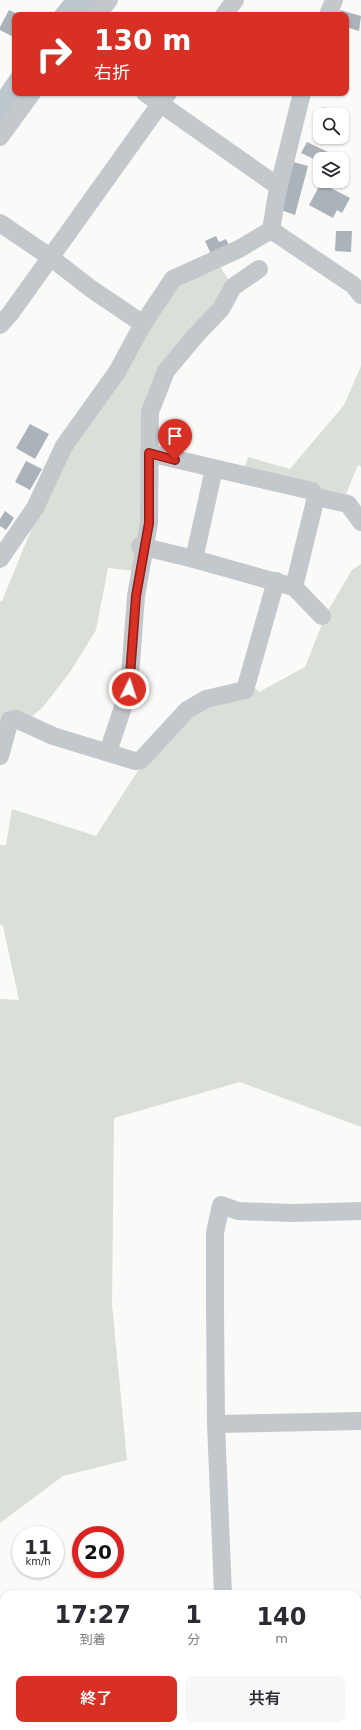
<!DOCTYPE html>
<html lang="ja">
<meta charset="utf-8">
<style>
:root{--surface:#fff;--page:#f7f7f7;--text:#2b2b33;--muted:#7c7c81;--accent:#d93025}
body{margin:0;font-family:"DejaVu Sans","Noto Sans JP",sans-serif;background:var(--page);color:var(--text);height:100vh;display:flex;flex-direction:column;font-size:15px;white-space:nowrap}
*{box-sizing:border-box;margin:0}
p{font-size:13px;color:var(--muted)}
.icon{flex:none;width:22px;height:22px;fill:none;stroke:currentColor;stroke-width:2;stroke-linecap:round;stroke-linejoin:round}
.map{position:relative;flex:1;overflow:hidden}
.side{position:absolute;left:0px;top:1590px;width:361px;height:140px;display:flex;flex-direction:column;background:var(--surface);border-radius:12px 12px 0 0;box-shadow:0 1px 3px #0004}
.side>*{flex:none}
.hud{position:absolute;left:12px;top:12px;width:337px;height:84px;border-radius:8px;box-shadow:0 1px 3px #0004;background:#d93025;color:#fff;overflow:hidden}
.fabs{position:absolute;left:313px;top:108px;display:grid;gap:8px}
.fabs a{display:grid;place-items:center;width:36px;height:36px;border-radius:8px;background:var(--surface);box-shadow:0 1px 3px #0004;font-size:20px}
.speed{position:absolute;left:12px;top:1526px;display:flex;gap:8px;font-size:20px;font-weight:700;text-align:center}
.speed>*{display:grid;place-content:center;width:52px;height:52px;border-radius:50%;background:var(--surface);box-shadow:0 1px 3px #0004;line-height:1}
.speed small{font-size:10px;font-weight:400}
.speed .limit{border:6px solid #d22;background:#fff;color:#111}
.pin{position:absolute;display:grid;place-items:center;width:34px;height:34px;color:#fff;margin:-41px -17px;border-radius:50% 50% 50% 0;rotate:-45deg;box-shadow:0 0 4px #0007}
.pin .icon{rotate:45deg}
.me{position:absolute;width:44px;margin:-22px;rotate:4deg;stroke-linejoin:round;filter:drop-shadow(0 0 3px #0008)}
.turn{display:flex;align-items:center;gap:14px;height:84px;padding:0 16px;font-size:18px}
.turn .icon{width:52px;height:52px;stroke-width:2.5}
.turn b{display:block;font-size:28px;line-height:34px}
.eta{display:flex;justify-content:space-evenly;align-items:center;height:68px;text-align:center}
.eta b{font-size:24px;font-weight:600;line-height:28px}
.cta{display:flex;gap:8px;margin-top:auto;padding:8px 16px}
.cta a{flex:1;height:46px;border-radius:8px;background:var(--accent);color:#fff;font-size:16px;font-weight:600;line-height:46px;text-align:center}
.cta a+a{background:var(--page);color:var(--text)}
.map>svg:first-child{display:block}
.green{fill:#dadfd7}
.water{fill:#bbc7cb}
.building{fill:#aab3b9}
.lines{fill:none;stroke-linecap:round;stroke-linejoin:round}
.minor{stroke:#c3c8cc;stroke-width:18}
.route-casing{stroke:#8d1f18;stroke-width:10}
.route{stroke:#d93025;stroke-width:7}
</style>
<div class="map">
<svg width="361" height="1730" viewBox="0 0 361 1730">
<rect width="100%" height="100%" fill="#fafaf8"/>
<g class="green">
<polygon points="219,265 233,287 153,387 136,571 108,568 96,630 70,672 43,707 29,719 0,737 0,601 2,601 56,469 170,284"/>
<polygon points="361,366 361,467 358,465 344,499 243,472 248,457 290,469 344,405"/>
<polygon points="361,564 361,1127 240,1082 114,1118 112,1304 127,1460 63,1476 0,1523 0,999 19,1000 3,926 0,924 0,845 6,845 12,809 96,836 158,739 174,720 251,684 259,692 305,667 326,614 352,570"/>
<polygon points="0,1669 4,1675 4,1726 35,1726 37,1730 0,1730"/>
</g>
<g class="water">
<polygon points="64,0 101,0 89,15 52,15"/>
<polygon points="15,68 15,93 28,93 0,128 0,90"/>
</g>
<g class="building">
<polygon points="9,10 20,15 15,15 15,38 0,30 0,27"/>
<polygon points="340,10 361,16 359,31 346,27 346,15 338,15"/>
<polygon points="324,107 336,113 338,110 345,113 342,120 342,115 320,115"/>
<polygon points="307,142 332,154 330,159 320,159 320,162 301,153"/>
<polygon points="290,161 308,166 295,215 278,209"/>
<polygon points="321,183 350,198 342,213 337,210 333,218 309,205"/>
<polygon points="336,231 352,231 351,252 335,251"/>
<polygon points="216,236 219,242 226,239 230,247 212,256 205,241"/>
<polygon points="30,424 49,434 35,459 16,448"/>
<polygon points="26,461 42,469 30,490 15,482"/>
<polygon points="5,511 14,518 6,530 0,526 0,519"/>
</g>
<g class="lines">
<g class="minor">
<polyline points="96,15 109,0"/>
<polyline points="224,15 235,0"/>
<polyline points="328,15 334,0"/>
<polyline points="145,93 279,187"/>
<polyline points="0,137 32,93"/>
<polyline points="0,223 50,257 90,288 143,324"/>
<polyline points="271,230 353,285 361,295"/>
<polyline points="0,325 10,314 168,93"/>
<polyline points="149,453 312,491 316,497 348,504 361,522"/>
<polyline points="140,546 194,559 214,469"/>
<polyline points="0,559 35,508 64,446 117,372 143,324 173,279 239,249 271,230 277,194 302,93"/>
<polyline points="194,559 294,587 316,497"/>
<polyline points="294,587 322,616"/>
<polyline points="108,752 129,689 136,596 149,523 150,412 166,371 197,334 221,309 233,287 259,269"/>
<polyline points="0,756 10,720 16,719 53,736 135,761 141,760 187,710 206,699 245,690 276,581"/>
<polyline points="216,1424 361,1421"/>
<polyline points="223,1594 216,1424 215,1307 215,1233 221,1205 238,1211 292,1213 361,1211"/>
<polyline points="357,1617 361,1617"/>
<polyline points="0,1620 4,1620"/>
<polyline points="228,1726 228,1730"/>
</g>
</g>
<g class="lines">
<defs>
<polyline id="route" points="129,689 136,596 149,523 149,453 175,460"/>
</defs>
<use href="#route" class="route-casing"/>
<use href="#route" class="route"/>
</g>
</svg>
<div class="fabs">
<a><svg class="icon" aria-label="search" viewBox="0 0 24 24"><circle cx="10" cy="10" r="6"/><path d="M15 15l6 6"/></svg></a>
<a><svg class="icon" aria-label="layers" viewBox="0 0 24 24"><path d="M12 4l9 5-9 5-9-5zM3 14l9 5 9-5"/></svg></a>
</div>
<div class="speed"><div>11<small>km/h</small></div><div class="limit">20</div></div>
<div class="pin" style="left:175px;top:460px;background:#d93025"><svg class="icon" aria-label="arrive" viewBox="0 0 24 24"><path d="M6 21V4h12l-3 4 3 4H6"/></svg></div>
<svg class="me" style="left:129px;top:689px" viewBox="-20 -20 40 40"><circle r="17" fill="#d93025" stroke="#fff" stroke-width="3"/><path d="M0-11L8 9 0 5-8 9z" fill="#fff"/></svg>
<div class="hud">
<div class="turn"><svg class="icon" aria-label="right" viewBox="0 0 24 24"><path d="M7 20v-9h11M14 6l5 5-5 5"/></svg><div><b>130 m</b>右折</div></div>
</div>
<section class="side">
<div class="eta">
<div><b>17:27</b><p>到着</p></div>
<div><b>1</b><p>分</p></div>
<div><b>140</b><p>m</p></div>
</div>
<div class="cta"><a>終了</a><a>共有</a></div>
</section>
</div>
